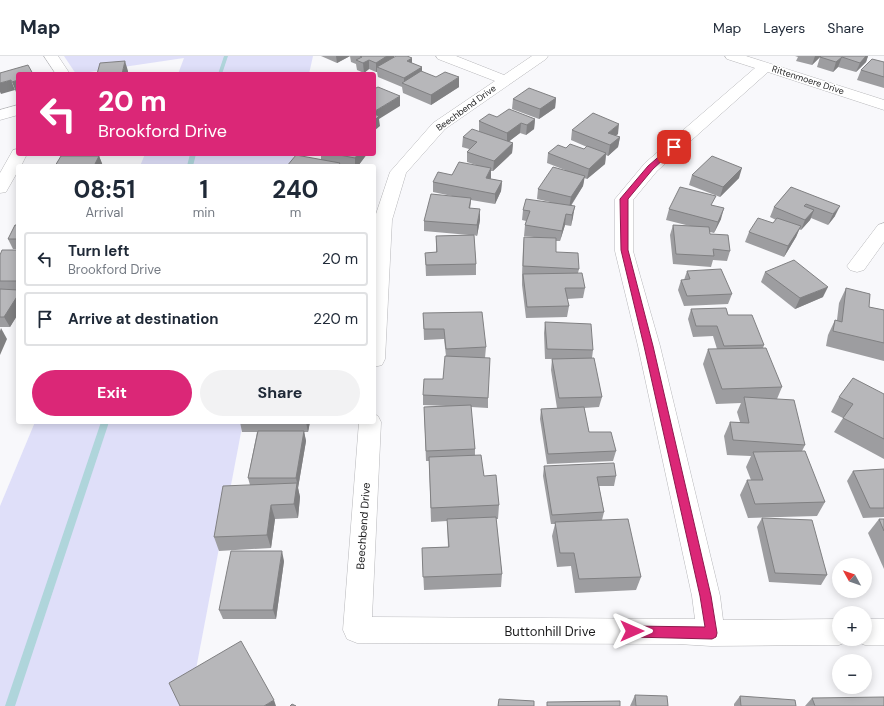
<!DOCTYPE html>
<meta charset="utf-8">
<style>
:root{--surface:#fff;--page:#f2f2f3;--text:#1f2937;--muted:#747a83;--line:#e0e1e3;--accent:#db2777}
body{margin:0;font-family:"DM Sans",sans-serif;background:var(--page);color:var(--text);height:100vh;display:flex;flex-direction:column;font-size:15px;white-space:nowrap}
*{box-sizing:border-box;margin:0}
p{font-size:13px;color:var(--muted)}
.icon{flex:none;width:22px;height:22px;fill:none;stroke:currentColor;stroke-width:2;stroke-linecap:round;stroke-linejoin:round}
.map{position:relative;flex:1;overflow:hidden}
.drawer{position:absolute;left:16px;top:108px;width:360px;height:260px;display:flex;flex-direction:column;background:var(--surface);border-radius:4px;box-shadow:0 2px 10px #0003}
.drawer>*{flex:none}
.banner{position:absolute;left:16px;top:16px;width:360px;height:84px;border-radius:4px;box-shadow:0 2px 10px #0003;background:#db2777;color:#fff;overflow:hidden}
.needle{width:26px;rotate:310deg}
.fabs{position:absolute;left:832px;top:502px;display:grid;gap:8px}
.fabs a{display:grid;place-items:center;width:40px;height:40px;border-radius:50%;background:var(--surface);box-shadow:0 2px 10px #0003;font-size:20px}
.pin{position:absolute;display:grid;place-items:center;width:34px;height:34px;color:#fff;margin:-17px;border-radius:8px;box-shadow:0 2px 6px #0006}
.me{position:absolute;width:44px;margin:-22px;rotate:90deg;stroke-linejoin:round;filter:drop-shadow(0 0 3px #0008)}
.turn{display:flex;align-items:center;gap:14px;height:84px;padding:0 16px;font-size:18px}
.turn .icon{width:52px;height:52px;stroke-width:2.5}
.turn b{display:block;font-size:28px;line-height:34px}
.eta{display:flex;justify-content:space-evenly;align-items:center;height:68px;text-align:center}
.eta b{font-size:24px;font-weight:700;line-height:28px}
.button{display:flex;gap:8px;margin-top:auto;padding:8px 16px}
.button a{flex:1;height:46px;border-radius:24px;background:var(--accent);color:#fff;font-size:16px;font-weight:700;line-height:46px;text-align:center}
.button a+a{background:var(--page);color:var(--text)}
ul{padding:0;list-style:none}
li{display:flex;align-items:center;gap:12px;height:54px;margin:0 8px 6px;padding:0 8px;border:2px solid var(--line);border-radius:4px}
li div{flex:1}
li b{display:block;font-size:15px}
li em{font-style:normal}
header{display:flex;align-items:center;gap:24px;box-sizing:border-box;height:56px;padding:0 20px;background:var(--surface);border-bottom:1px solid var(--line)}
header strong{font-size:19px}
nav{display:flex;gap:22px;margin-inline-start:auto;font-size:14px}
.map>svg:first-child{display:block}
.green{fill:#dfdff9}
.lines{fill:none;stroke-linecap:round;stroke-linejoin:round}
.stream{fill:#afd5db;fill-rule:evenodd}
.minor-casing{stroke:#b7b7ba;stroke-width:1}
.minor{fill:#fff;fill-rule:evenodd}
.wall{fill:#9d9da0}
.shaded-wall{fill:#808082}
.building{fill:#b7b7ba;stroke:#808082}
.route{fill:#db2777;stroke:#8e194d}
.labels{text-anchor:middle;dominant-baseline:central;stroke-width:3;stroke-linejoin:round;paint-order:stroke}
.far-street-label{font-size:9px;fill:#1b1b1c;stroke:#fff}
.street-label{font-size:11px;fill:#1b1b1c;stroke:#fff}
.near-street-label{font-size:13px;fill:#1b1b1c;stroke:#fff}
</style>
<header>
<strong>Map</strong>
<nav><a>Map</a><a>Layers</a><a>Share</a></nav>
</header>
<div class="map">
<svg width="884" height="650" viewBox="0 0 884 650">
<rect width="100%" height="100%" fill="#f8f8fb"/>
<g class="green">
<polygon points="64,0 313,0 309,18 178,18 184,2 76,18"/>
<polygon points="145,98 294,98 292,110 140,110"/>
<polygon points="35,366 243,366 189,650 0,650 0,450"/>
</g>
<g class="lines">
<g class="stream">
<polygon points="224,0 228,0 222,18 218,18"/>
<polygon points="190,98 196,98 193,110 187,110"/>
<polygon points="101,366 109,366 15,650 5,650"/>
</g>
<defs>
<g id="minor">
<polygon points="44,0 58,0 70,18 56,18"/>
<polygon points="436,0 456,0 504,19 532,0 548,0 546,3 445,73 406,117 392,164 385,303 382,309 374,311 374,164 390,116 433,67 495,25 438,3"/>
<polygon points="725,0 746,0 884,44 884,54 768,16 657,115 633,144 633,195 660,290 720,540 723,564 839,563 839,583 850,583 849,585 839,589 711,590 678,588 357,587 347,583 343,574 359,366 374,366 374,358 378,360 381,366 372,561 695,563 692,540 638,290 615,195 615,143 645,107 755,12 727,3"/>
<polygon points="18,49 18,59 0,64 0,54"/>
<polygon points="18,93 18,98 27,98 21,110 18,110 18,115 6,136 0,137 0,117 13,94"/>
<polygon points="884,167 884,186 864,214 857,216 850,214 847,210 850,206 878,169"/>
<polygon points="865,563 884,563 884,589 865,589 855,585 854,583 865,583"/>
</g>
</defs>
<use href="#minor" class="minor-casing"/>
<use href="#minor" class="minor"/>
</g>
<g class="wall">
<polygon points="321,0 350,0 337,7"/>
<polygon points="350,0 394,0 394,1 422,11 422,16 459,31 431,49 403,37 402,31 378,21 377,16 376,16 369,13 364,17 357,14 356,8 351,6"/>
<polygon points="795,0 821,0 812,9 796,5 798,1"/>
<polygon points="868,0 866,6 856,16 838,11 833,16 817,11 820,1"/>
<polygon points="884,6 884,32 857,24 861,14"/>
<polygon points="556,42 555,52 539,63 512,53 513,43"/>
<polygon points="497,61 535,63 534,73 526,79 520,77 509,85 513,87 512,97 493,115 491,115 491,123 502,125 501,135 495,148 471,144 470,152 480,164 477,180 474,179 476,208 476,219 426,220 425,197 436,196 436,180 469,179 424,175 424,165 452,140 433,136 433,126 476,109 467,106 467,96 469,93 462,91 463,81 479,75 479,65"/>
<polygon points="572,74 618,78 615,80 620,81 618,91 608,100 606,99 605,108 587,123 584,122 583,130 571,150 573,161 571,170 565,169 560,185 556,185 556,196 579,213 578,217 585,232 583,242 567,243 569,250 567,261 526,262 522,229 522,220 523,191 524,181 534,181 524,180 525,169 526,165 522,164 523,154 550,146 537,143 538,133 565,114 547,107 548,97 566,92 584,93 587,91 571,84"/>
<polygon points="62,98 92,98 91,100 99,100 103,110 55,110 63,100"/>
<polygon points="321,98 367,98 358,110 344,110 340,109 340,110 287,110 321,103"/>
<polygon points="692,119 739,122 720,141 689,129"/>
<polygon points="791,131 835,160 828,169 811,162 810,164 801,174 799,173 796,181 784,201 745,186 749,176 773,167 776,164 770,161 774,151"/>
<polygon points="713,149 721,163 714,177 710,176 710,178 730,195 727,205 713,204 711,211 673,208 670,179 673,169 690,170 666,164 669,153"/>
<polygon points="18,169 18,193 13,193 8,183"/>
<polygon points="18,194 18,258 10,271 0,271 0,199"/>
<polygon points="687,215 732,238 728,248 684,250 678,234 681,224 684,224"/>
<polygon points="765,216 823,241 795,253 761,226"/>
<polygon points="846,232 869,251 884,254 884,305 826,290 828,279 835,264 837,264 839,247"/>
<polygon points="691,253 728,259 764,289 763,292 782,331 777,343 805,389 802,395 825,446 817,460 748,462 740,439 747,424 751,424 746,411 751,400 727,399 724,380 730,366 740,366 737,356 741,347 716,348 703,308 708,293 717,293 713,280 693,281 688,263"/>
<polygon points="423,257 486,291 485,302 488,342 488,352 471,351 475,393 475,399 484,420 499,449 498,463 496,463 502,518 501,531 424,534 422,492 448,491 447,465 431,466 429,405 426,405 424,351 446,350 423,349 423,339 443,323 446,300 444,283 424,284"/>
<polygon points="545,266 593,294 592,302 602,341 599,351 584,352 589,376 616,395 613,405 547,408 540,363 541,353 557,352 551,314 552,303 545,303 544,277"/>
<polygon points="884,338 884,403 834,376 843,362 831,356 839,341"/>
<polygon points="240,366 310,366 308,376 304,376 306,385 298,432 300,441 298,462 275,463 271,492 219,495 214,481 250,429 248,422 257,376 242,376"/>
<polygon points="544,410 616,420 614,430 599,430 604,456 602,464 641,521 636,534 575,537 571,510 557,511 552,480 555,468 551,468 543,420"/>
<polygon points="884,413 884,461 863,462 847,425 853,415"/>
<polygon points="762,462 827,519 821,529 769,526 757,471"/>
<polygon points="879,463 884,463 884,513 868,477"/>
<polygon points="284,505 276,563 223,563 219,554"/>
<polygon points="635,639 636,650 630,650"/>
<polygon points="740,640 796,650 734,650 734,648"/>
<polygon points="812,642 884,650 805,650"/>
</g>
<g class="shaded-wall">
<polygon points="336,0 350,0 337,7"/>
<polygon points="387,0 394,0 395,6 377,11 377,16 376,16 376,7"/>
<polygon points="815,0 821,0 812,9"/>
<polygon points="866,0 868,0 866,6 856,16 860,7"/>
<polygon points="842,1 838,11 833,16 836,6"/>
<polygon points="412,2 412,12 407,5"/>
<polygon points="369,4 369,13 364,17 363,7"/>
<polygon points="125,5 128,15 128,18 122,18"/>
<polygon points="422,11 422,21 404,28 404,22"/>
<polygon points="459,21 459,31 431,49 431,39"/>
<polygon points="11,24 15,34 1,38 0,36 0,27"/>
<polygon points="18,24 18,35 16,36 12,26"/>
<polygon points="400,40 400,50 379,63 380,70 374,75 374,65 376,63 375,55"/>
<polygon points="556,42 555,52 539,63 540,53"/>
<polygon points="535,63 534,73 526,79 527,69"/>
<polygon points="521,67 520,77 507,87 507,77"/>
<polygon points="619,68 618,78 606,87 608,77"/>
<polygon points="620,81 618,91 608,100 610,89"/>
<polygon points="513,87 512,97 493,115 494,105"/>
<polygon points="606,97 605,108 587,123 589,113"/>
<polygon points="86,98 92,98 88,105"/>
<polygon points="358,98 367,98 358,110 355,110 355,102"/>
<polygon points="99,100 103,110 94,110"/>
<polygon points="491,112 491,122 486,132 486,122"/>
<polygon points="742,112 739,122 720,141 723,131"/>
<polygon points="585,120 583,130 569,152 571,141"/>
<polygon points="502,125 501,135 495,148 495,138"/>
<polygon points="471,142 470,152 468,163 469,152"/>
<polygon points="575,150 573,161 571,170 572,159"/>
<polygon points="840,150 835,160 828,169 833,158"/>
<polygon points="724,152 721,163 714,177 718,166"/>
<polygon points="480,153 480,164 477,180 477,169"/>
<polygon points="814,154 810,164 801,174 805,164"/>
<polygon points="566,158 565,169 560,185 562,175"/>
<polygon points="801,170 796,181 784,201 788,190"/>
<polygon points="828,231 823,241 795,253 800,242"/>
<polygon points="18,239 18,258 10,271 4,261"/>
<polygon points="1,272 7,283 0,299 0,275"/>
<polygon points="306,366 310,366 308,376"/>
<polygon points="304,375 306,385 298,432 296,422"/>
<polygon points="297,427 300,441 298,462 294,448"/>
<polygon points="271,449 275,463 271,492 267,479"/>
<polygon points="282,495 284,505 276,563 273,554"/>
<polygon points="274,644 276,650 264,650"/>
</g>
<g class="building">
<polygon points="360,0 387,0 376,7 369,4 363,7 356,4 362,1"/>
<polygon points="396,0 407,0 412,2 407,5 422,11 404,22 377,11"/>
<polygon points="821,0 866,0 860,7 842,1 836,6 820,1"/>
<polygon points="872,3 884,6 884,21 861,14"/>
<polygon points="125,5 122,18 97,18 100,7"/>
<polygon points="28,9 33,18 18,18 18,24 12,26 11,24 0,27 0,17"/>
<polygon points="421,15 436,21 445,16 459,21 431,39 402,27"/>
<polygon points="378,31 400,40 375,55 374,55 374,33"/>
<polygon points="529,32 556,42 540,53 513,43"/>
<polygon points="509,53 535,63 527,69 521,67 507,77 479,65 489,58 497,61"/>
<polygon points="593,57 619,68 608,77 620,81 610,89 572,74"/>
<polygon points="374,58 379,60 374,65"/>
<polygon points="472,73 513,87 494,105 467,96 477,86 463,81"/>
<polygon points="570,88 584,93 587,90 606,97 589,113 548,97 558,89 566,92"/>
<polygon points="334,98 358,98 355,102"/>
<polygon points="296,99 340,107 338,110 284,110 284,109 287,110"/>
<polygon points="61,100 99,100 94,110 55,110"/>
<polygon points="712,100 742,112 723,131 692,119"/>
<polygon points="459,106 491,112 486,122 502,125 495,138 433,126 438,116 452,119"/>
<polygon points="553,111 585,120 571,141 538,133"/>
<polygon points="680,131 716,140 711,149 724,152 718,166 669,153"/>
<polygon points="791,131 840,150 833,158 806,148 804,150 814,154 805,164 774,151"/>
<polygon points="431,138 471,142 469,152 480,153 477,169 424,165"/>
<polygon points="526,143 575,150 572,159 566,158 562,175 525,169 530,155 523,154"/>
<polygon points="758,162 773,167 777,162 801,170 788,190 749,176"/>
<polygon points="15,169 18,169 18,183 8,183"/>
<polygon points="673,169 709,171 710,178 728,179 730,195 713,193 714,200 676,198"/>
<polygon points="474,179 476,208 426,209 425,197 437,196 436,180"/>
<polygon points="524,181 556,182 556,196 578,197 579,213 523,210"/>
<polygon points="2,194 18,194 18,225 0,225 0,199"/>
<polygon points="794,204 828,231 800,242 765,216"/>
<polygon points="721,213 732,238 687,240 681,224 690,223 687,215"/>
<polygon points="582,217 585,232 565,232 569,250 527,251 523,218"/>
<polygon points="846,232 870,238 869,251 884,254 884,287 833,275 835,264 842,266"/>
<polygon points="0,233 18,234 18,239 4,261 0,261"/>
<polygon points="726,252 728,259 752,259 764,289 724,290 717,270 696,270 691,253"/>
<polygon points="482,256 486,291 446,293 444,273 424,273 423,257"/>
<polygon points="545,266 591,268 593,294 547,293"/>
<polygon points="766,292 782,331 722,333 708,293"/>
<polygon points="445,300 490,302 488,342 423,339 424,323 443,323"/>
<polygon points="594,302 602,341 559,342 552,303"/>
<polygon points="853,322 884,338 884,383 843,362 853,348 839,341"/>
<polygon points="744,341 794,344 805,389 733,384 730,366 749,367"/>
<polygon points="471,349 475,393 426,395 424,351"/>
<polygon points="584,351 589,376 611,376 616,395 548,398 541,353"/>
<polygon points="258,375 304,375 296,422 248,422"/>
<polygon points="805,395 825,446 755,448 747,424 763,424 753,396"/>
<polygon points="481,399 484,420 496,419 499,449 431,452 429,401"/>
<polygon points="614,407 616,420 597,421 604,456 552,459 544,410"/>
<polygon points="884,413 884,452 870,452 853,415"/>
<polygon points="297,427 294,448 271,449 267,479 214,481 223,430"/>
<polygon points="496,461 502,518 423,521 422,492 449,491 447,463"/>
<polygon points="762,462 812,464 827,519 775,517"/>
<polygon points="628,463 641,521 579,523 574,497 560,497 555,466"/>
<polygon points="879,463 884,463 884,475"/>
<polygon points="231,495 282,495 273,554 219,554"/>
<polygon points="241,585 274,644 264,650 180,650 169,627"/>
<polygon points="635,639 667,640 668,650 636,650"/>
<polygon points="740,640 795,644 796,650 741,650"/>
<polygon points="884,641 884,650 815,650 812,642"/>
<polygon points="499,643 534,645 534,650 498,650"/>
<polygon points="620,645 620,650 547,650 547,646"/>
<polygon points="292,648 296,650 290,650"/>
</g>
<polygon class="route" points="671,90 677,91 653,113 628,143 628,194 653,290 711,540 717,577 716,581 712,583 632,581 628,579 627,575 628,571 632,570 705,571 700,540 644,290 621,194 620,143 648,110"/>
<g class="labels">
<g class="far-street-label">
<text transform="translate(808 24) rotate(18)">Rittenmoere Drive</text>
<text transform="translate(466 52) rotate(-36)">Beechbend Drive</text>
</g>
<g class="street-label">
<text transform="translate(363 470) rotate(-86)">Beechbend Drive</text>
</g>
<g class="near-street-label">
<text x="550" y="575">Buttonhill Drive</text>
</g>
</g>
</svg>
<div class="fabs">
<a><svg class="needle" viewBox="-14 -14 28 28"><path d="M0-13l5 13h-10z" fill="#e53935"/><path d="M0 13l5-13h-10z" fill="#747a83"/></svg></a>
<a>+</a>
<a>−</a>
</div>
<div class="pin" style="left:674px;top:91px;background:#d93025"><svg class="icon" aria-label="arrive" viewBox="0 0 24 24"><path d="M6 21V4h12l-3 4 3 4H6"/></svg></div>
<svg class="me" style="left:632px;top:575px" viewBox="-20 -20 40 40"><path d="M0-17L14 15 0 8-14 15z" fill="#db2777" stroke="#fff" stroke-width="4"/></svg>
<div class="banner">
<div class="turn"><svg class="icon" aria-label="left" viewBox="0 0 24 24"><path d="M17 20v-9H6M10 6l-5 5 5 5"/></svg><div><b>20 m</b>Brookford Drive</div></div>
</div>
<section class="drawer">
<div class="eta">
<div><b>08:51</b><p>Arrival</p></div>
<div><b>1</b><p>min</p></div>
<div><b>240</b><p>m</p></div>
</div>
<ul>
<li><svg class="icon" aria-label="left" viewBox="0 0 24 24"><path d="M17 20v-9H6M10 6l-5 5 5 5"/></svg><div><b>Turn left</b><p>Brookford Drive</p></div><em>20 m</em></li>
<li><svg class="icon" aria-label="arrive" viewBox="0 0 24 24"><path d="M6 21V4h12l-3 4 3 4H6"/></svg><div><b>Arrive at destination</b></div><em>220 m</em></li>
</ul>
<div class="button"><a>Exit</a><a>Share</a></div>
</section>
</div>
